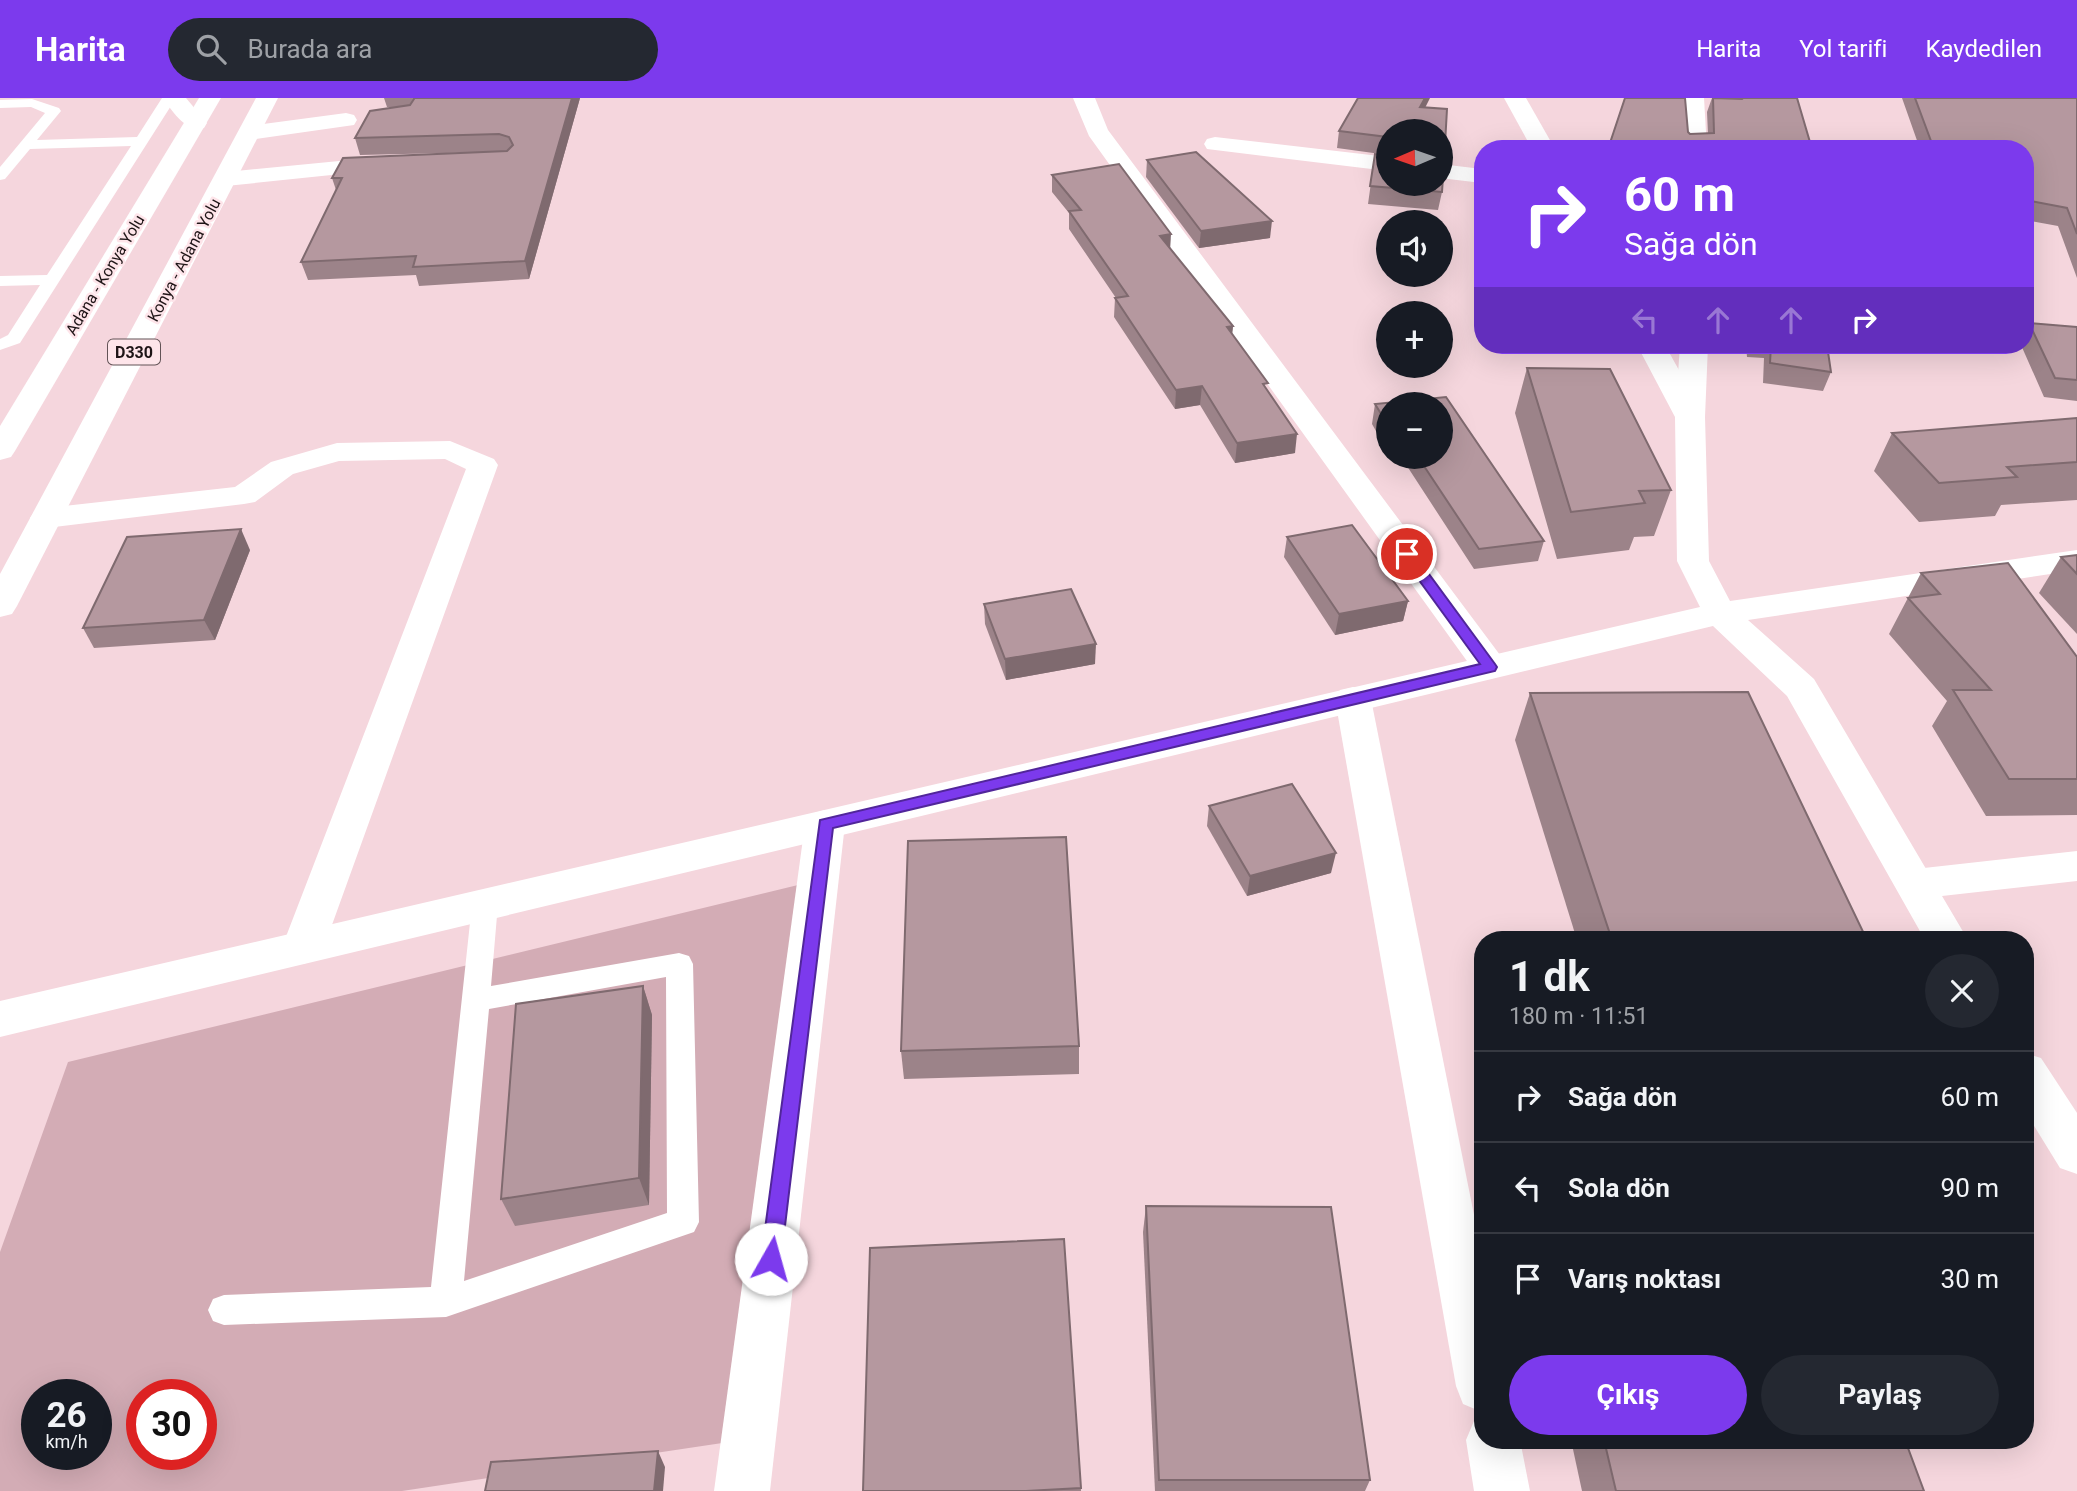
<!DOCTYPE html>
<html lang="tr">
<meta charset="utf-8">
<style>
:root{--surface:#171b24;--page:#242831;--text:#f1f3f6;--muted:#9ea1a6;--line:#363941;--accent:#7c3aed}
body{margin:0;font-family:Roboto,sans-serif;background:var(--page);color:var(--text);height:100vh;display:flex;flex-direction:column;font-size:26px;white-space:nowrap}
*{box-sizing:border-box;margin:0}
p{font-size:23px;color:var(--muted)}
.icon{flex:none;width:38px;height:38px;fill:none;stroke:currentColor;stroke-width:2;stroke-linecap:round;stroke-linejoin:round}
.map{position:relative;flex:1;overflow:hidden}
.drawer{position:absolute;left:1474px;top:833px;width:560px;height:518px;display:flex;flex-direction:column;background:var(--surface);border-radius:28px;box-shadow:0 7px 28px #0002}
.drawer>*{flex:none}
.banner{position:absolute;left:1474px;top:42px;width:560px;height:214px;border-radius:28px;box-shadow:0 7px 28px #0002;background:#7c3aed;color:#fff;overflow:hidden}
.needle{width:46px;rotate:268deg}
.fabs{position:absolute;left:1376px;top:21px;display:grid;gap:14px}
.fabs a{display:grid;place-items:center;width:77px;height:77px;border-radius:50%;background:var(--surface);box-shadow:0 7px 28px #0002;font-size:35px}
.speed{position:absolute;left:21px;top:1281px;display:flex;gap:14px;font-size:35px;font-weight:700;text-align:center}
.speed>*{display:grid;place-content:center;width:91px;height:91px;border-radius:50%;background:var(--surface);box-shadow:0 7px 28px #0002;line-height:1}
.speed small{font-size:18px;font-weight:400}
.speed .limit{border:10px solid #d22;background:#fff;color:#111}
.pin{position:absolute;display:grid;place-items:center;width:60px;height:60px;color:#fff;margin:-30px;border:4px solid #fff;border-radius:50%;box-shadow:0 2px 7px #0007}
.me{position:absolute;width:77px;margin:-38px;rotate:7deg;stroke-linejoin:round;filter:drop-shadow(0 0 5px #0008)}
.turn{display:flex;align-items:center;gap:24px;height:147px;padding:0 35px;font-size:32px}
.turn .icon{width:91px;height:91px;stroke-width:2.5}
.turn b{display:block;font-size:49px;line-height:60px}
.lanes{display:flex;align-items:center;height:66px;padding:0 35px;background:#0003;justify-content:center;gap:35px;direction:ltr}
.lanes .off{opacity:.35}
.round{display:grid;place-items:center;flex:none;width:74px;height:74px;border-radius:37px;background:var(--page)}
.head{display:flex;align-items:center;justify-content:space-between;height:119px;padding:0 35px}
h1{font-size:42px;font-weight:700;line-height:52px}
.action{display:flex;gap:14px;margin-top:auto;padding:14px 35px}
.action a{flex:1;height:80px;border-radius:42px;background:var(--accent);color:#fff;font-size:28px;font-weight:700;line-height:80px;text-align:center}
.action a+a{background:var(--page);color:var(--text)}
ul{padding:0;list-style:none}
li{display:flex;align-items:center;gap:21px;height:91px;padding:0 35px;border-top:2px solid var(--line)}
li div{flex:1}
li b{display:block;font-size:26px}
li em{font-style:normal}
header{display:flex;align-items:center;gap:42px;box-sizing:border-box;height:98px;padding:0 35px;background:var(--accent);color:#fff}
header strong{font-size:33px}
nav{display:flex;gap:38px;margin-inline-start:auto;font-size:24px}
.search{width:490px;height:63px;background:var(--page);display:flex;align-items:center;gap:18px;box-sizing:border-box;padding:0 24px;border-radius:38px;color:var(--muted);font-size:26px}
.map>svg:first-child{display:block}
.green{fill:#d3acb5;fill-rule:evenodd}
.lines{fill:none;stroke-linecap:round;stroke-linejoin:round}
.service{fill:#fff;fill-rule:evenodd}
.minor{fill:#fff;fill-rule:evenodd}
.tertiary{fill:#fff;fill-rule:evenodd}
.trunk{fill:#fff;fill-rule:evenodd}
.wall{fill:#9c8389;fill-rule:evenodd}
.shaded-wall{fill:#7f6a6f}
.building{fill:#b5989f;stroke:#7f6a6f;stroke-width:2}
.route{fill:#7c3aed;stroke:#51269a;stroke-width:2}
.labels{text-anchor:middle;dominant-baseline:central;stroke-width:5;stroke-linejoin:round;paint-order:stroke}
.far-street-label{font-size:16px;fill:#1f1517;stroke:#fee5ea}
.shield{fill:#fee5ea;stroke:#625356;stroke-width:2}
.shield-label{font-size:16px;font-weight:bold;fill:#1f1517}
</style>
<header>
<strong>Harita</strong>
<div class="search"><svg class="icon" aria-label="search" viewBox="0 0 24 24"><circle cx="10" cy="10" r="6"/><path d="M15 15l6 6"/></svg>Burada ara</div>
<nav><a>Harita</a><a>Yol tarifi</a><a>Kaydedilen</a></nav>
</header>
<div class="map">
<svg width="2077" height="1393" viewBox="0 0 2077 1393">
<rect width="100%" height="100%" fill="#f5d6dd"/>
<path class="green" d="M798 787 729 1344 402 1393H0V1154L68 964ZM37 1297H96V1356H37ZM142 1297H201V1356H142Z"/>
<g class="lines">
<g class="service">
<polygon points="162,0 176,0 20,245 0,252 0,241 8,237 40,187 0,188 0,178 47,177 131,48 30,51 5,81 0,82 0,69 45,15 31,9 0,10 0,2 32,1 59,10 61,13 37,42 137,39"/>
<path d="M485 796 494 799 498 806 491 888 679 855 689 858 693 866 699 1124 694 1134 446 1219 224 1227 213 1223 208 1212 213 1201 224 1197 431 1189 472 806 476 799ZM666 879 667 1115 464 1183 489 911Z"/>
</g>
<g class="minor">
<path d="M163 0H186L207 25 204 30C185 34 173 14 163 0Z"/>
<polygon points="1073,0 1095,0 1108,32 1503,561 1508,569 1503,577 1490,581 1477,577 1089,38"/>
<polygon points="1682,0 1704,0 1707,51 1685,51"/>
<polygon points="346,15 354,17 357,22 354,27 249,42 241,40 238,35 241,30 249,28"/>
<polygon points="1215,39 1388,59 1388,73 1207,51 1204,46 1207,41"/>
<polygon points="391,58 399,60 403,65 399,70 226,88 218,86 214,81 218,76 226,74"/>
<polygon points="1440,66 1482,71 1482,85 1440,80"/>
<polygon points="1680,247 1708,247 1705,319 1700,325 1690,328 1680,325 1675,319"/>
<polygon points="450,343 494,361 498,367 324,849 318,861 303,866 288,861 282,849 466,371 445,361 339,363 293,376 255,404 244,406 46,430 35,427 30,420 35,413 46,410 235,389 271,364 337,345"/>
<polygon points="1353,589 1366,592 1371,601 1482,1157 1482,1314 1463,1306 1456,1288 1335,601 1340,592"/>
<polygon points="825,712 839,716 845,726 770,1393 714,1393 805,726 811,716"/>
<polygon points="2077,753 2077,783 1915,801 1901,797 1895,786 1901,775 1915,771"/>
<polygon points="1482,1319 1482,1342 1520,1342 1530,1393 1474,1393 1466,1342 1474,1323"/>
</g>
<g class="tertiary">
<polygon points="1504,0 1526,0 1555,51 1532,51"/>
<polygon points="1637,247 1665,247 1705,319 1709,463 1730,503 2077,452 2077,472 1748,522 1814,581 1968,842 1925,842 1787,598 1713,528 0,939 0,903 1700,509 1677,463 1675,319"/>
<polygon points="2025,955 2041,960 2077,1015 2077,1076 2060,1070 2025,1013"/>
</g>
<g class="trunk">
<polygon points="199,0 221,0 15,353 11,359 0,362 0,328"/>
<polygon points="256,0 278,0 17,508 12,516 0,519 0,476"/>
</g>
</g>
<g class="wall">
<polygon points="384,0 580,0 529,181 419,188 416,177 308,182 301,164 336,92 332,80 490,54 360,57 355,40 397,9 387,9"/>
<polygon points="1712,0 1797,0 1812,51 1608,51 1688,34 1690,36 1708,36 1707,14"/>
<polygon points="1902,0 2077,0 2077,180 2058,128 2025,122 2025,51 1920,51"/>
<path d="M1426 9 1442 63V94L1438 112 1368 106 1375 56 1388 57 1337 50 1339 33ZM1388 33 1440 86H1388Z"/>
<polygon points="1147,62 1270,140 1199,150 1146,79"/>
<polygon points="1052,77 1170,150 1233,228 1232,236 1267,292 1295,355 1235,365 1200,307 1175,311 1114,219 1115,200 1116,200 1069,131 1069,115 1052,94"/>
<polygon points="2029,225 2077,229 2077,303 2044,299 2021,247 2025,247 2025,234"/>
<polygon points="1746,247 1827,247 1831,274 1823,293 1763,285 1764,260 1747,259"/>
<polygon points="1527,270 1671,392 1654,438 1634,439 1629,452 1557,461 1515,315"/>
<polygon points="1446,299 1544,443 1538,463 1474,471 1405,365 1395,366 1391,359 1440,359 1440,306 1388,306 1388,354 1372,326 1375,306"/>
<polygon points="2077,320 2077,402 2001,407 1995,418 1919,424 1874,373 1892,335"/>
<polygon points="1287,439 1408,503 1403,523 1335,537 1284,459"/>
<polygon points="250,452 215,542 94,550 83,530"/>
<polygon points="2077,457 2077,536 2039,495 2061,459"/>
<polygon points="1921,475 2077,559 2077,717 1986,718 1932,628 1947,603 1889,536"/>
<polygon points="984,506 1095,566 1006,582 985,526"/>
<polygon points="1530,595 1867,842 1577,842 1515,642"/>
<polygon points="1209,708 1331,775 1247,798 1207,728"/>
<polygon points="643,888 652,917 649,1107 515,1128 501,1101"/>
<polygon points="1079,948 1079,976 904,981 901,953"/>
<polygon points="1146,1108 1370,1382 1365,1393 1155,1393 1143,1134"/>
<polygon points="1064,1141 1081,1393 863,1393"/>
<polygon points="1571,1342 1905,1342 1924,1393 1582,1393"/>
</g>
<g class="shaded-wall">
<polygon points="572,0 580,0 529,181 525,163"/>
<polygon points="1425,0 1430,0 1417,26 1420,9"/>
<polygon points="1445,46 1442,64 1440,64 1441,48"/>
<polygon points="1272,123 1270,140 1199,150 1201,133"/>
<polygon points="1171,136 1170,154 1160,138"/>
<polygon points="1233,228 1231,246 1227,229"/>
<polygon points="1202,288 1200,307 1175,311 1176,292"/>
<polygon points="1297,336 1295,355 1235,365 1237,345"/>
<polygon points="241,431 250,452 215,542 204,522"/>
<polygon points="1408,503 1403,523 1335,537 1339,516"/>
<polygon points="1096,546 1095,566 1006,582 1005,561"/>
<polygon points="1336,755 1331,775 1247,798 1250,778"/>
<polygon points="643,888 652,917 649,1107 639,1080"/>
<polygon points="658,1353 665,1369 663,1393 654,1393"/>
</g>
<g class="building">
<polygon points="414,0 572,0 525,163 413,169 416,158 301,164 342,80 332,80 343,60 507,53 513,47 509,39 499,36 355,40 370,13 410,7 414,1"/>
<polygon points="1358,0 1425,0 1420,9 1447,11 1445,46 1441,48 1441,62 1444,65 1442,94 1370,88 1375,56 1388,57 1388,86 1440,86 1440,33 1388,33 1388,39 1339,33"/>
<polygon points="1625,0 1685,0 1688,34 1690,36 1714,35 1713,0 1741,1 1740,0 1797,0 1812,51 1608,51"/>
<polygon points="1915,0 2077,0 2077,136 2067,110 2025,102 2025,51 1934,51"/>
<polygon points="1196,54 1272,123 1201,133 1147,62"/>
<polygon points="1119,66 1171,136 1160,138 1233,228 1227,229 1268,285 1263,286 1297,336 1237,345 1202,288 1176,292 1115,200 1128,198 1069,113 1081,112 1052,77"/>
<polygon points="2029,225 2077,229 2077,282 2055,280"/>
<polygon points="1771,247 1827,247 1831,274 1770,265"/>
<polygon points="1527,270 1610,271 1671,392 1639,393 1645,405 1571,414"/>
<polygon points="1446,299 1544,443 1479,451 1418,359 1440,359 1440,306 1388,306 1388,327 1375,306"/>
<polygon points="2077,320 2077,364 2007,369 2017,379 1939,385 1892,335"/>
<polygon points="1352,427 1408,503 1339,516 1287,439"/>
<polygon points="241,431 204,522 83,530 127,439"/>
<polygon points="2077,457 2077,476 2061,459"/>
<polygon points="2008,465 2077,559 2077,681 2009,681 1953,592 1991,592 1908,500 1940,496 1921,475"/>
<polygon points="1071,491 1096,546 1005,561 984,506"/>
<polygon points="1748,594 1867,842 1612,842 1530,595"/>
<polygon points="1292,686 1336,755 1250,778 1209,708"/>
<polygon points="1066,739 1079,948 901,953 908,743"/>
<polygon points="643,888 639,1080 501,1101 516,906"/>
<polygon points="1146,1108 1331,1109 1370,1382 1159,1382"/>
<polygon points="1064,1141 1081,1390 1026,1393 863,1393 870,1150"/>
<polygon points="1604,1342 1905,1342 1924,1393 1616,1393"/>
<polygon points="658,1353 654,1393 485,1393 491,1364"/>
</g>
<polygon class="route" points="1407,452 1412,453 1495,566 1497,569 1495,573 833,730 781,1161 778,1167 771,1170 764,1167 761,1161 820,722 1480,566 1400,456"/>
<g class="labels">
<g class="far-street-label">
<text transform="translate(184 162) rotate(-62)">Konya - Adana Yolu</text>
<text transform="translate(105 177) rotate(-59)">Adana - Konya Yolu</text>
</g>
<rect class="shield" x="108" y="241.5" width="52" height="25" rx="5"/>
<g class="shield-label">
<text x="134" y="254">D330</text>
</g>
</g>
</svg>
<div class="fabs">
<a><svg class="needle" viewBox="-14 -14 28 28"><path d="M0-13l5 13h-10z" fill="#e53935"/><path d="M0 13l5-13h-10z" fill="#9ea1a6"/></svg></a>
<a><svg class="icon" aria-label="sound" viewBox="0 0 24 24"><path d="M4 9h4l5-4v14l-5-4H4zM17 9q2 3 0 6"/></svg></a>
<a>+</a>
<a>−</a>
</div>
<div class="speed"><div>26<small>km/h</small></div><div class="limit">30</div></div>
<div class="pin" style="left:1407px;top:456px;background:#d93025"><svg class="icon" aria-label="arrive" viewBox="0 0 24 24"><path d="M6 21V4h12l-3 4 3 4H6"/></svg></div>
<svg class="me" style="left:771px;top:1161px" viewBox="-20 -20 40 40"><circle r="19" fill="#fff"/><path d="M0-13L10 11 0 6-10 11z" fill="#7c3aed"/></svg>
<div class="banner">
<div class="turn"><svg class="icon" aria-label="right" viewBox="0 0 24 24"><path d="M7 20v-9h11M14 6l5 5-5 5"/></svg><div><b>60 m</b>Sağa dön</div></div>
<div class="lanes"><svg class="icon off" aria-label="left" viewBox="0 0 24 24"><path d="M17 20v-9H6M10 6l-5 5 5 5"/></svg><svg class="icon off" aria-label="ahead" viewBox="0 0 24 24"><path d="M12 20V5M6 11l6-6 6 6"/></svg><svg class="icon off" aria-label="ahead" viewBox="0 0 24 24"><path d="M12 20V5M6 11l6-6 6 6"/></svg><svg class="icon" aria-label="right" viewBox="0 0 24 24"><path d="M7 20v-9h11M14 6l5 5-5 5"/></svg></div>
</div>
<section class="drawer">
<div class="head"><div><h1>1 dk</h1><p>180 m · 11:51</p></div><a class="round"><svg class="icon" aria-label="close" viewBox="0 0 24 24"><path d="M6 6l12 12M18 6L6 18"/></svg></a></div>
<ul>
<li><svg class="icon" aria-label="right" viewBox="0 0 24 24"><path d="M7 20v-9h11M14 6l5 5-5 5"/></svg><div><b>Sağa dön</b></div><em>60 m</em></li>
<li><svg class="icon" aria-label="left" viewBox="0 0 24 24"><path d="M17 20v-9H6M10 6l-5 5 5 5"/></svg><div><b>Sola dön</b></div><em>90 m</em></li>
<li><svg class="icon" aria-label="arrive" viewBox="0 0 24 24"><path d="M6 21V4h12l-3 4 3 4H6"/></svg><div><b>Varış noktası</b></div><em>30 m</em></li>
</ul>
<div class="action"><a>Çıkış</a><a>Paylaş</a></div>
</section>
</div>
